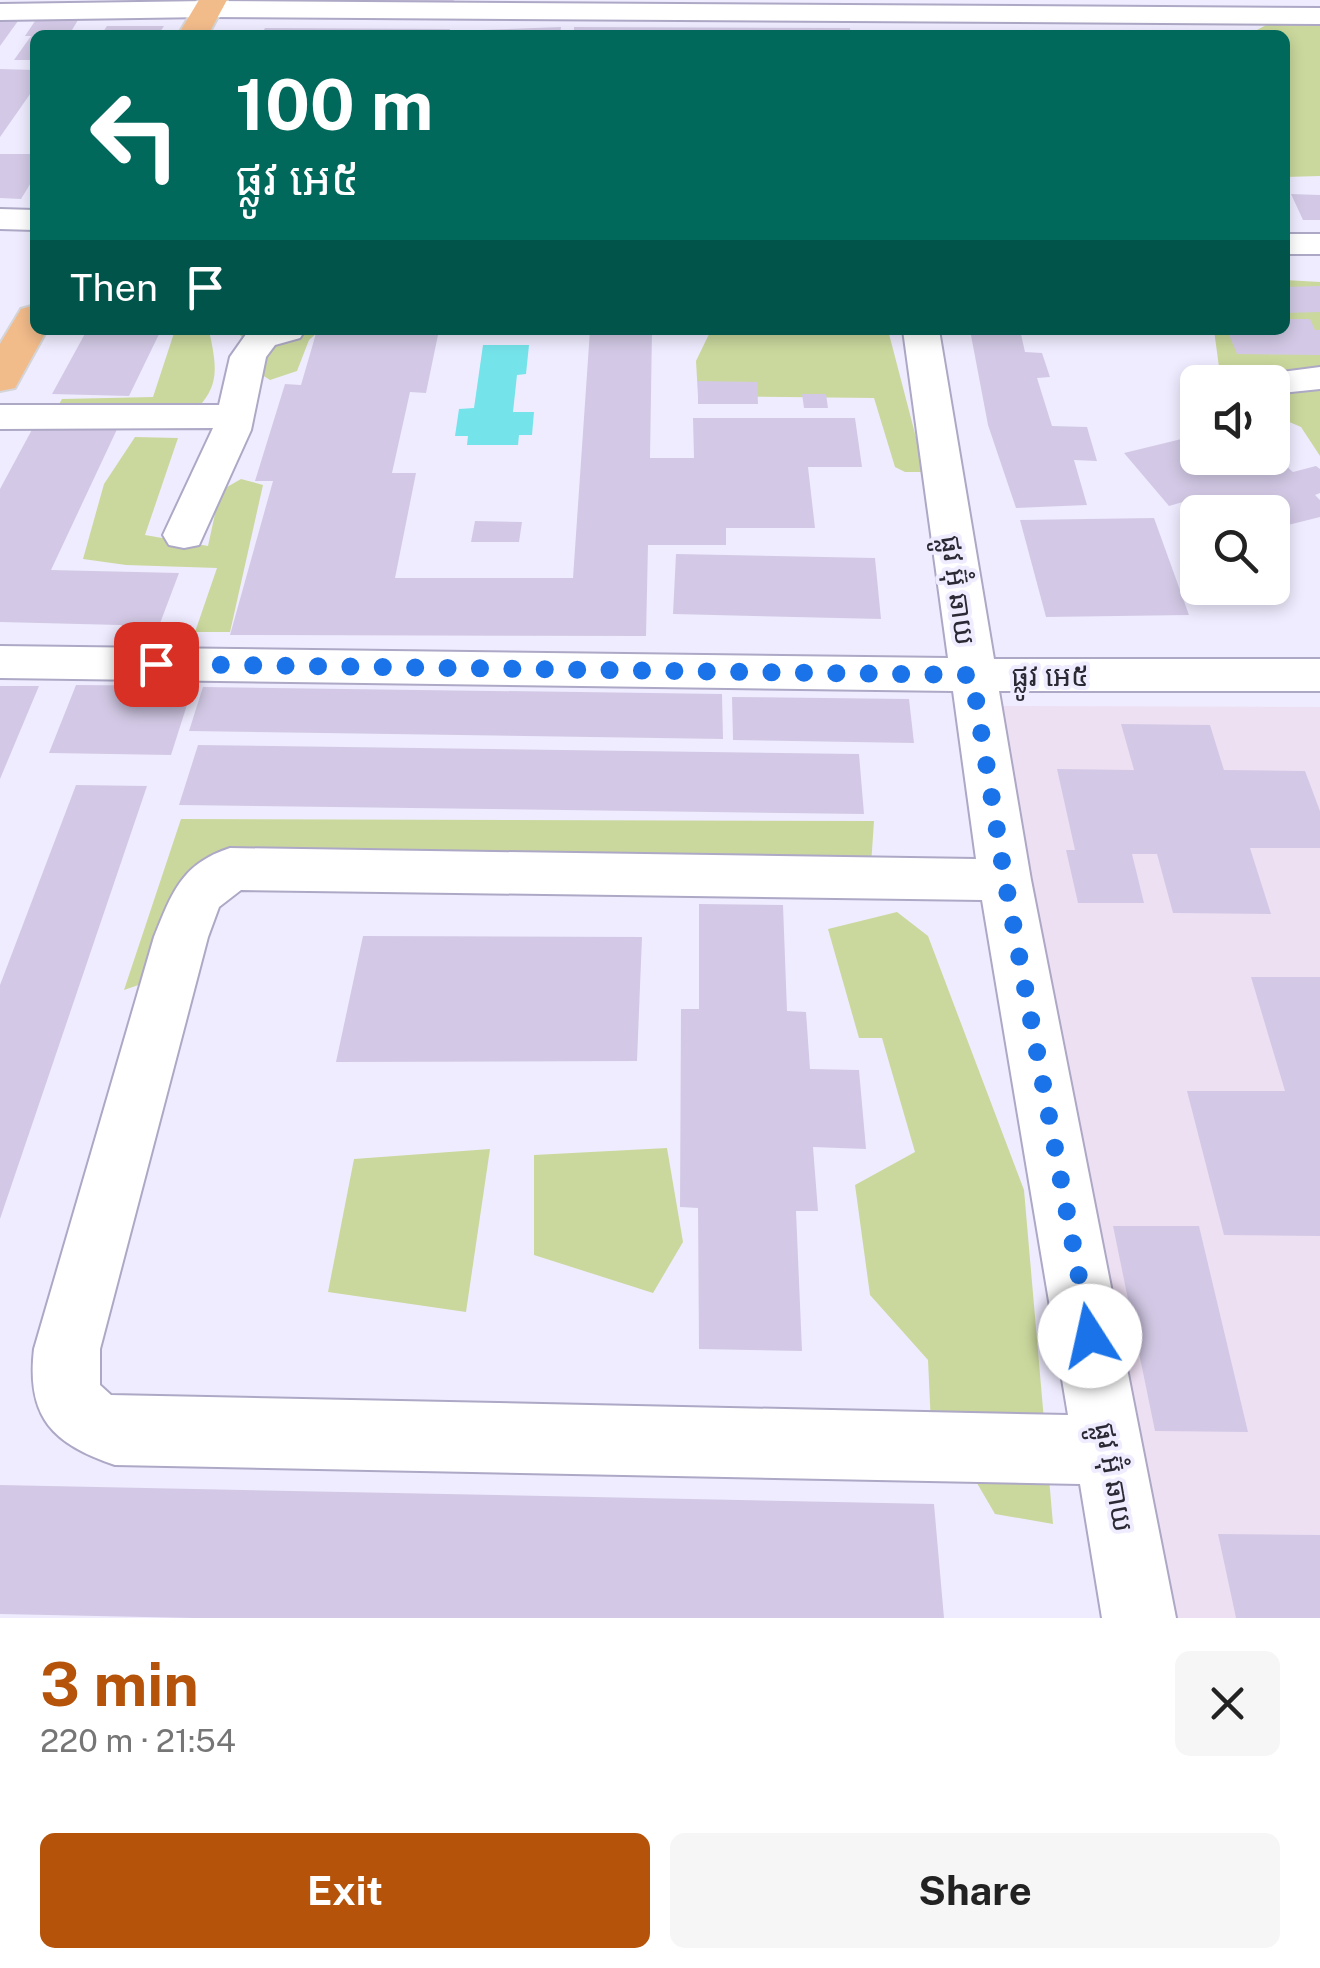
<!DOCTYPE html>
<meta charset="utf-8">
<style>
:root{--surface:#fff;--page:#f6f6f6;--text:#222;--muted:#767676;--accent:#b45309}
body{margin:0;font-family:"Public Sans","Noto Sans Khmer",sans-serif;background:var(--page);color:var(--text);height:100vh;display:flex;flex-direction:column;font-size:38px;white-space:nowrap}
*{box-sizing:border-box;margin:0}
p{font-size:32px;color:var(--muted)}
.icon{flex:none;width:55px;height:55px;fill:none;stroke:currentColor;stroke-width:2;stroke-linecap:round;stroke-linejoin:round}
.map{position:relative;height:1618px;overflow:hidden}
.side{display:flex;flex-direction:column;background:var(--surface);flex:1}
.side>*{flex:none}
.hud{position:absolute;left:30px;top:30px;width:1260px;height:305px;border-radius:15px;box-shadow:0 5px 15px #0003;background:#00695c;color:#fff;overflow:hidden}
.fabs{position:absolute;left:1180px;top:365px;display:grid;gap:20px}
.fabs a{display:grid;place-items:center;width:110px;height:110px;border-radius:15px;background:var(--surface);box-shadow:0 5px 15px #0003;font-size:50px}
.pin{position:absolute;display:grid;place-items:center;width:85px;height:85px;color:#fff;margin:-42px;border-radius:20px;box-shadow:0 5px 15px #0006}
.me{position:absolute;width:110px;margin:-55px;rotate:350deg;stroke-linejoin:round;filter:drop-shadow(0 0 8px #0008)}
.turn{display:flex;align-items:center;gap:35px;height:210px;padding:0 40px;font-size:45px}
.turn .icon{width:130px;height:130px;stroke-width:2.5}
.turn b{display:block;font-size:70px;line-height:85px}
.then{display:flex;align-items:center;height:95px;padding:0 40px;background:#0003;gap:20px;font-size:38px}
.round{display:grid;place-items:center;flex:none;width:105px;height:105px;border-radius:15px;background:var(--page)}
.headline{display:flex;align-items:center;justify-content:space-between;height:170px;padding:0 40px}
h1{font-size:60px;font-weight:700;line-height:75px;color:var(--accent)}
.button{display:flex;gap:20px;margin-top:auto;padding:20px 40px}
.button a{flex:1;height:115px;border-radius:15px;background:var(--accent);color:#fff;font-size:40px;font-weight:700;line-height:115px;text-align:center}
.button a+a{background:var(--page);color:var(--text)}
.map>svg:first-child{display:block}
.medical{fill:#eee0f3}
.green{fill:#cad89d}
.water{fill:#75e3ea}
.building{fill:#d3c9e6}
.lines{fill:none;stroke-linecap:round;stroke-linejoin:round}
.minor-casing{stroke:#ada8c5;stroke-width:4}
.major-casing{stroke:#d5d4d6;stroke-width:4}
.minor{fill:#fff;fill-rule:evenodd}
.major{fill:#f2bb8a;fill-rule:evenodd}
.route{stroke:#1a73e8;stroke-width:18;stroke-dasharray:0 32.4}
.labels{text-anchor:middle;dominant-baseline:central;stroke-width:8;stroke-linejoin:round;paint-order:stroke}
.street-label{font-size:28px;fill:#2b2934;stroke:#efecff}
</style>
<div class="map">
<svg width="1320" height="1618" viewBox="0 0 1320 1618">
<rect width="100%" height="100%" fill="#efecff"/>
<polygon class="medical" points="991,706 1320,707 1320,1618 1168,1618"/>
<g class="green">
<polygon points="1279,18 1320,20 1320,176 1285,177 1285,35 1248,35"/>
<polygon points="1285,280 1320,282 1320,456 1301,427 1273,415 1272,382 1221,382 1214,330 1285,330"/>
<path d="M175 330H226L210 335C220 381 216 392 181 425L54 413 62 399 153 397Z"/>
<polygon points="236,330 320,330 309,340 297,371 270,380 253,369 244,340"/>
<polygon points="711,330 888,330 925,472 905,472 895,467 874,398 698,396 696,361"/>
<polygon points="135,437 178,438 145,535 208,546 220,491 241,479 263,485 230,632 195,632 217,568 126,565 83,559 104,484"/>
<polygon points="181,819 874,821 869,895 191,889 159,978 124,990"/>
<polygon points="897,912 928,936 1024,1190 1053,1524 995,1514 974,1478 933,1469 928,1360 870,1295 855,1185 915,1152 882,1038 859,1038 828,929"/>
<polygon points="667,1148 683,1242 653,1293 534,1255 534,1155"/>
<polygon points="490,1149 466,1312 328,1292 354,1159"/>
</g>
<polygon class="water" points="483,345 529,345 526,374 517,375 513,412 534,412 532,435 519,435 518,445 467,445 468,436 455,436 459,409 474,408"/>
<g class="building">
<polygon points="321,0 454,0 452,5 321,3"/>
<polygon points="23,14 0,46 0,17"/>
<polygon points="39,15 81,15 69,35 35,35 35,60 14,60 31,36 25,36"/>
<polygon points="107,26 164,26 158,35 101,35"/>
<polygon points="561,27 560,35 481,35 482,30"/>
<polygon points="574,27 850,28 851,35 574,35"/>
<polygon points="265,28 450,29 448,35 261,35"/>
<polygon points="0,69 35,70 35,87 0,137"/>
<polygon points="0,154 35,154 35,176 21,199 0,198"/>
<polygon points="1291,194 1320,195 1320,220 1303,220"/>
<polygon points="1320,286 1320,312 1285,313 1285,287"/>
<polygon points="1285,319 1310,319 1315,330 1320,330 1320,355 1237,354 1227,330 1285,330"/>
<polygon points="87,330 161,330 129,396 52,394"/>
<polygon points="317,330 439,330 426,393 410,392 392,473 416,473 395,578 573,578 590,330 652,330 650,458 694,458 693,418 855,418 862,467 808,467 815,528 726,528 726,545 648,545 646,636 230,635 273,481 255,481 285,384 301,385"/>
<polygon points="970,330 1020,330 1025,352 1042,353 1050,377 1037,378 1052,426 1087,427 1097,461 1074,460 1087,505 1016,508 988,425"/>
<polygon points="698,381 757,382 758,404 698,404"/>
<polygon points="802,394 826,394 828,408 804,408"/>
<polygon points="35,424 119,425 51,570 179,573 159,626 0,622 0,489"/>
<polygon points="1198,435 1198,458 1272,458 1272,454 1293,472 1316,466 1320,469 1320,493 1315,495 1320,500 1320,517 1272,529 1272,512 1216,512 1200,497 1169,506 1124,453"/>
<polygon points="1154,518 1189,615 1046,617 1020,520"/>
<polygon points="475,521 522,522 519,542 471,542"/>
<polygon points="676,554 875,558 881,619 673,614"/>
<polygon points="76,685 193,686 171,755 49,753"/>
<polygon points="0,686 39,686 0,779"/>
<polygon points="203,687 722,694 723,739 189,731"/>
<polygon points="732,697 909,699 914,743 733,740"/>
<polygon points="1121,724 1210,725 1224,770 1305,771 1320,811 1320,848 1250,848 1271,914 1173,913 1157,854 1132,854 1144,903 1078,903 1066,850 1075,850 1057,769 1134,770"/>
<polygon points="198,745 859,754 864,814 179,805"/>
<polygon points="76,785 147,786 0,1219 0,985"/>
<polygon points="699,904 783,905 787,1011 806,1012 810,1069 859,1070 866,1149 813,1147 818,1211 796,1211 802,1351 699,1349 698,1208 680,1207 681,1009 699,1009"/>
<polygon points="363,936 642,937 637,1061 336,1062"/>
<polygon points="1251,977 1320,977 1320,1236 1224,1235 1187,1091 1285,1091"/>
<polygon points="1113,1226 1199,1226 1248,1432 1155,1431"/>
<polygon points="0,1485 934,1504 944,1618 193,1618 0,1614"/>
<polygon points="1218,1534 1320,1535 1320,1618 1236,1618"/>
</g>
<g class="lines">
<defs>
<g id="minor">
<polygon points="208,1 1320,8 1320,24 208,17 0,20 0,4"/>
<polygon points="0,209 35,210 35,230 0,229"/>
<rect x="1285" y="234" width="35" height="20"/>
<polygon points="249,330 305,330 300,338 275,345 266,357 251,430 199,545 184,548 169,545 163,535 213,428 0,429 0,405 219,405 230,357"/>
<path d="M903 330H939L994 659H1320V691H999L1031 880 1176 1618H1102L1080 1484 115 1465C53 1444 26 1418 34 1349L154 937C172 893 181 864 230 848L976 859 953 691 0 678V646L948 658ZM241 890 982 900 1068 1415 111 1395 100 1385V1349L208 937 219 907Z"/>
<polygon points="1320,367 1320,389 1272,394 1272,382 1254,382 1259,375"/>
</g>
<g id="major">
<polygon points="199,0 227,0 208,35 178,35"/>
<polygon points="35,305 35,330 47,330 15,388 0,391 0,344 21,309"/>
</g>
</defs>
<use href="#minor" class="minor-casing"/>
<use href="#major" class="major-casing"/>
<use href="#minor" class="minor"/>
<use href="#major" class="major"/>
</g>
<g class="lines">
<polyline class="route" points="156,664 972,675 1005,880 1090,1336"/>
</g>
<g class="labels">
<g class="street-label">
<text transform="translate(959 590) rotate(82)">ផ្លូវ អ៊ុំ ឆាយ</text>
<text x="1050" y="675">ផ្លូវ អេ៥</text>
<text transform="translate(1115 1477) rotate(80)">ផ្លូវ អ៊ុំ ឆាយ</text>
</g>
</g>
</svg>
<div class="fabs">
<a><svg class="icon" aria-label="sound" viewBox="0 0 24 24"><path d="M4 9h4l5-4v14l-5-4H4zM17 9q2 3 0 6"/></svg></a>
<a><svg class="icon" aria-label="search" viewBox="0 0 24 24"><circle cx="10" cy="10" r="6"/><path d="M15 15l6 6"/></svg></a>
</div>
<div class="pin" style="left:156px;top:664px;background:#d93025"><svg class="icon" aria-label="arrive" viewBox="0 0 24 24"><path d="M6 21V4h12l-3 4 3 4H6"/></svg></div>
<svg class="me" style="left:1090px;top:1336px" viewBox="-20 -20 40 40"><circle r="19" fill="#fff"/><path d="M0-13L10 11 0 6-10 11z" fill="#1a73e8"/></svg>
<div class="hud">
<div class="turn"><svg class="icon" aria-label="left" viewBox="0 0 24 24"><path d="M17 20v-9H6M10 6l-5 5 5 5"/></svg><div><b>100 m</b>ផ្លូវ អេ៥</div></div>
<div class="then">Then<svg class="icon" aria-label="arrive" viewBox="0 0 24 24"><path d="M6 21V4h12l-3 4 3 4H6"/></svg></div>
</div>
</div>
<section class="side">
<div class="headline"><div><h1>3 min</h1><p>220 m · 21:54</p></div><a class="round"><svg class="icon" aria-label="close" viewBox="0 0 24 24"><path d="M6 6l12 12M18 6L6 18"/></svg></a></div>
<div class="button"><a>Exit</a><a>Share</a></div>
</section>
